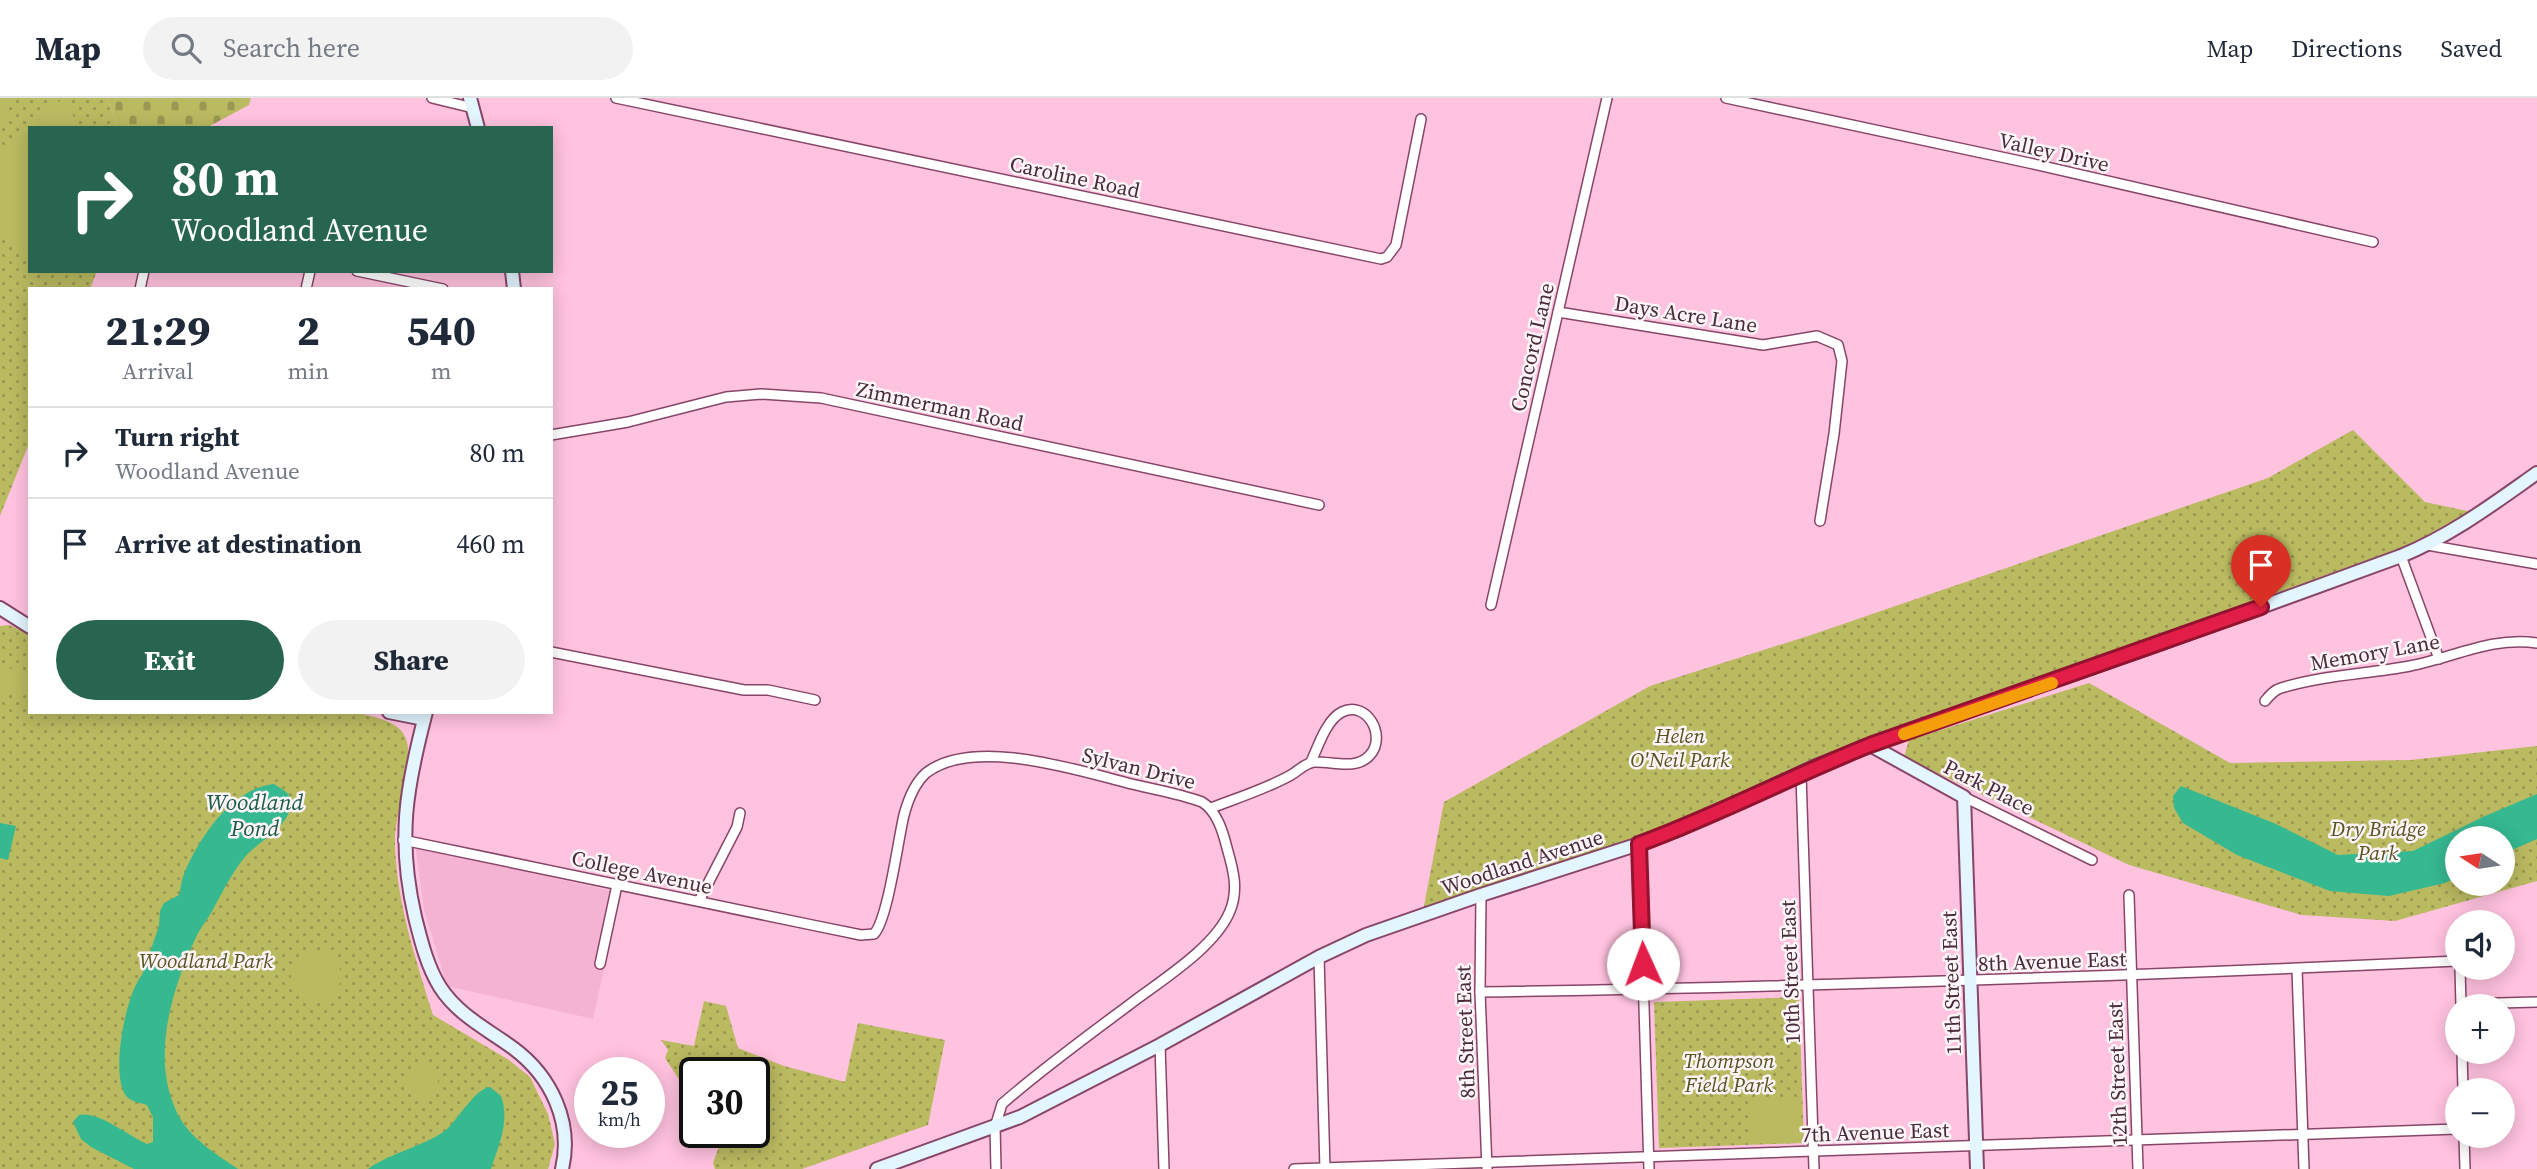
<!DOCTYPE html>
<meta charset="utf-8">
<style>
:root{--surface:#fff;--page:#f2f2f3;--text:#1f2937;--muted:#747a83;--line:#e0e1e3;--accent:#276550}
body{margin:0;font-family:"Source Serif 4",serif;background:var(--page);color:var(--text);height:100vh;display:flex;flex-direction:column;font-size:26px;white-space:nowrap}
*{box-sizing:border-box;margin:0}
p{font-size:23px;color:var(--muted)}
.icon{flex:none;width:38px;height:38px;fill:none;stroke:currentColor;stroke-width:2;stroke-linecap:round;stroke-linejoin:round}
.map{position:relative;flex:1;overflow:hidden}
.side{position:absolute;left:28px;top:189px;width:525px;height:427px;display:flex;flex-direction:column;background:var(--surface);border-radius:0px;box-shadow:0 4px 18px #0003}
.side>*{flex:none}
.banner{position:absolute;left:28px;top:28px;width:525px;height:147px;border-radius:0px;box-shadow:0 4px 18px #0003;background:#276550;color:#fff;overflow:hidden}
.needle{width:46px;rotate:282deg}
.fabs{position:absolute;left:2445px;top:728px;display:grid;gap:14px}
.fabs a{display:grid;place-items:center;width:70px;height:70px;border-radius:50%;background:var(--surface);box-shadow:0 4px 18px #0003;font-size:35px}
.speed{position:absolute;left:574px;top:959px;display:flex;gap:14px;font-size:35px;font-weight:700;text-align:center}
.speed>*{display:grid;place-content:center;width:91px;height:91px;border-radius:50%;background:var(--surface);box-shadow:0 4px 18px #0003;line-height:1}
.speed small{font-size:18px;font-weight:400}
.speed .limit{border:4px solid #111;border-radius:10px;background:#fff;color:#111}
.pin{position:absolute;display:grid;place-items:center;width:60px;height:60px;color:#fff;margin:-72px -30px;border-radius:50% 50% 50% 0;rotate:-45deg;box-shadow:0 0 7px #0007}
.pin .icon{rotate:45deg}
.me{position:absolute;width:77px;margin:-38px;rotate:358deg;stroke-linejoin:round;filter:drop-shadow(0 0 5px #0008)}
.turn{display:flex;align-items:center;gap:24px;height:147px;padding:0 28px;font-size:32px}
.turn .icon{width:91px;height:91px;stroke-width:2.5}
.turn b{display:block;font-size:49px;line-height:60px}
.eta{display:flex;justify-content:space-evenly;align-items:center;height:119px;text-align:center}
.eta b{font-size:42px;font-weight:800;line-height:49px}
.cta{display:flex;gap:14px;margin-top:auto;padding:14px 28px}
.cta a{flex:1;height:80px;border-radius:42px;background:var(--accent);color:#fff;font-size:28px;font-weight:800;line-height:80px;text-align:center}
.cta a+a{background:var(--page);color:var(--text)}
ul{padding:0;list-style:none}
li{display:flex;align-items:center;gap:21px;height:91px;padding:0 28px;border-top:2px solid var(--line)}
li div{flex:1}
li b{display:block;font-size:26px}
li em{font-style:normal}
header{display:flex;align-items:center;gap:42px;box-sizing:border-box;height:98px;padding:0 35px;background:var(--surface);border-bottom:2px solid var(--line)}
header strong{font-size:33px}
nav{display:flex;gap:38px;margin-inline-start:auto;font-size:24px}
.search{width:490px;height:63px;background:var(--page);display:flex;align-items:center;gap:18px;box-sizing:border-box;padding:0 24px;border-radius:38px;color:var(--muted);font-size:26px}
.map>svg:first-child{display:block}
.built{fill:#f5b3d3}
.grass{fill:url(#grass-dots);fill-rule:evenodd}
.cemetery{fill:url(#cemetery-stones)}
.garden{fill:#baba61}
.water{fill:#36b891}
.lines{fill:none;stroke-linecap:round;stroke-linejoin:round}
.street-casing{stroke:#874668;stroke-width:12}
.secondary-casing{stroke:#874668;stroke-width:16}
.street{stroke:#fff;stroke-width:9}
.secondary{stroke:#e3f5fe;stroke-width:12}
.route-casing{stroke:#92132f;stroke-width:18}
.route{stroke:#e11d48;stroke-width:12}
.slow{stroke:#f59e0b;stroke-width:12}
.labels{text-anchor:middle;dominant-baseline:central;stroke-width:5;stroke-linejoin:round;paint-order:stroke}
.street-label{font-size:21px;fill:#492c3a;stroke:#fdf5f8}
.park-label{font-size:21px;font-style:italic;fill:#56551f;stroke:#fdf5f8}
.water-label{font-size:23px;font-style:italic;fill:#1b5d49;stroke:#fdf5f8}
</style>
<header>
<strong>Map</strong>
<div class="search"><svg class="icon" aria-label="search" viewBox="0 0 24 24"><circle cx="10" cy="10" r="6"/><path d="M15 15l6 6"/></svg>Search here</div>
<nav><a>Map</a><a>Directions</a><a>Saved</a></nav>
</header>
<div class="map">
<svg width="2537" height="1071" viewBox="0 0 2537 1071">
<defs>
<pattern id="grass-dots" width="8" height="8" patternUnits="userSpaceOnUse" patternTransform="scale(1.75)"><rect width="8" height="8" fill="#baba61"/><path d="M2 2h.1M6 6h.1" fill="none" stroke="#999751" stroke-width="1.8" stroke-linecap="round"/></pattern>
<pattern id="cemetery-stones" width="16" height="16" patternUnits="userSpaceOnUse" patternTransform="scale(1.75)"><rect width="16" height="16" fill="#baba61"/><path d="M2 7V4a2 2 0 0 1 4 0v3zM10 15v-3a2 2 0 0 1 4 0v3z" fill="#999751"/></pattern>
</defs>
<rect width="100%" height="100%" fill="#ffc2df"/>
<polygon class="built" points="414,739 533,762 531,775 621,795 593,921 447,888 424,811"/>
<g class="grass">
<polygon points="0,0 107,0 119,30 30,30 30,173 97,173 90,191 30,191 30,343 0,418"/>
<polygon points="2353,332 2425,404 2472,414 2446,431 2415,445 1786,673 1733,699 1641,738 1423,813 1444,704 1650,588 1811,537 2268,380"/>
<path d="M9 527 30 536V614H354C373 619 402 622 407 644 413 667 394 717 395 745 396 803 416 862 433 917L509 962 530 979 548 1016 555 1046 548 1071H0V528Z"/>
<path d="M2089 585 2230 665 2411 662 2537 648V783L2395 823 2302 817 2129 767 1904 659 1909 642ZM2457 740H2502V786H2457Z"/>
<polygon points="1799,899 1804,1045 1659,1050 1654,904"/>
<polygon points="704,903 726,908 738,950 784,968 845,984 858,925 945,942 928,1027 802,1071 715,1071 713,1065 720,1046 713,1034 754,1034 754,975 695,975 695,1006 665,960 668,952 661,942 694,948"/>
</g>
<polygon class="cemetery" points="107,0 251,0 249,7 206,30 119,30"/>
<g class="garden">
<polygon points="0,0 11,0 6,28 0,26"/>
<polygon points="61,2 72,15 78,30 30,30 30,160 0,136 0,51"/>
<polygon points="0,568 30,575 30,598 0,592"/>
<circle cx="316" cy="878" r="25"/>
<circle cx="422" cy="983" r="16"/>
<polygon points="1799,999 1802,1043 1750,1045 1748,1001"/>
</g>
<g class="water">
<path d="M274 686C283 692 295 697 291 709 284 734 255 744 241 764 229 780 221 797 211 815 207 822 201 829 197 837 171 893 148 965 181 1022 193 1042 219 1058 238 1071H134L91 1049 81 1041 73 1024 79 1017C99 1013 128 1038 147 1046L153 1044V1019L147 1007C141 1005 132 1004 127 999 109 979 126 895 142 877L159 828 160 813 164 805 179 797C181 790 181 783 184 776 199 740 232 690 274 686Z"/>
<polygon points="2181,688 2276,726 2338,757 2413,753 2485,718 2537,696 2537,741 2503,756 2502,740 2457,740 2457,779 2445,785 2389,798 2330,793 2237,757 2183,725 2174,710 2173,698"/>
<polygon points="0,725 16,728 8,762 0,760"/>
<path d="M490 989 501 998C510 1023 499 1047 491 1071H368C390 1055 430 1046 447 1031 458 1021 476 990 490 989Z"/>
</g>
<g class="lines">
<defs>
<g id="street">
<polyline points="432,0 473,10"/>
<polyline points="616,0 1381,161 1387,159 1396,147 1421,21"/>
<polyline points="1726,0 2029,65 2373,144"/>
<polyline points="357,173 443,191"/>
<polyline points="140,191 144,173"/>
<polyline points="306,191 310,173"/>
<polyline points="1558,214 1763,247 1817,238 1838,247 1842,263 1834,336 1820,423"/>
<polyline points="551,337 628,324 726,299 761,296 821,300 1319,407"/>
<polyline points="2427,447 2537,466"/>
<polyline points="2401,458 2439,561"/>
<polyline points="1491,507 1607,0"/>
<polyline points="551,554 744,592 768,592 815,602"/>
<path d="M2265 603C2270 597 2274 592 2281 590 2323 577 2368 576 2410 568 2452 560 2493 538 2537 545"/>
<polyline points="1801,677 1814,1071"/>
<polyline points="1964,699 2092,762"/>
<path d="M1211 710C1237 700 1266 691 1291 677 1298 673 1305 665 1314 664 1332 663 1356 673 1370 657 1387 638 1367 602 1342 614 1326 622 1318 649 1311 664"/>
<path d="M403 742 812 827 861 837 874 836C888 821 898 742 904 717 908 702 914 686 926 675 972 639 1074 671 1124 684 1150 691 1177 695 1202 704 1217 713 1223 734 1227 750 1233 771 1239 791 1230 813 1215 850 1160 883 1129 907 1086 939 1042 971 1002 1006L995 1029 996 1071"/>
<polyline points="1639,746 1649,1071"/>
<polyline points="1481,797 1480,894 1487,1071"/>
<polyline points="2129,797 2138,1071"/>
<polyline points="699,803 737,729 740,715"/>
<polyline points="1319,859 1325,1071"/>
<polyline points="600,866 617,787"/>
<polyline points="2460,870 2461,908"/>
<polyline points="2297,871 2304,1071"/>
<path d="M1480 894C1806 889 2131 878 2457 863"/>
<polyline points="2461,906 2537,904"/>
<polyline points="1160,947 1164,1071"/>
<polyline points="2462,954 2463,992"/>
<polyline points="2464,1038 2465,1071"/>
<polyline points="1294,1071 2457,1031"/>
</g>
<g id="secondary">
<polyline points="470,0 478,30"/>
<polyline points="512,173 514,191"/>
<polyline points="0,510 30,529"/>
<polyline points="389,614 424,621"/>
<path d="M426 614C406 690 397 741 415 819 421 843 427 868 440 889 458 917 487 931 513 950 551 978 573 1024 562 1071"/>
<polyline points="1870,647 1964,699 1977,1071"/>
<path d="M877 1071 1020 1019 1160 947 1319 859 1366 837 1481 797 1639 746 1680 731 1816 668 1870 647 2154 548 2401 458C2452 437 2493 406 2537 375"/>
</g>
</defs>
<use href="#street" class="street-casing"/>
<use href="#secondary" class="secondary-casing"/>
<use href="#street" class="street"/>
<use href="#secondary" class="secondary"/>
</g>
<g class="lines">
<defs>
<path id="route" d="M1643 866 1639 746C1718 717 1792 678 1870 647L2261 509"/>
</defs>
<use href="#route" class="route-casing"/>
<use href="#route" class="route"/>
<polyline class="slow" points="1904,636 2052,585"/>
</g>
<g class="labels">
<g class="street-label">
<text transform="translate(2054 54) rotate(13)">Valley Drive</text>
<text transform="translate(1075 79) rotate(12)">Caroline Road</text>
<text transform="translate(1686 216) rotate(9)">Days Acre Lane</text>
<text transform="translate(1532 249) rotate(-77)">Concord Lane</text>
<text transform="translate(940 308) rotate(12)">Zimmerman Road</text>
<text transform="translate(2375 554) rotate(-10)">Memory Lane</text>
<text transform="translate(1139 670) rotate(14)">Sylvan Drive</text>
<text transform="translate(1989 689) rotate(27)">Park Place</text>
<text transform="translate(1522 764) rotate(-18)">Woodland Avenue</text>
<text transform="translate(642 774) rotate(12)">College Avenue</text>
<text transform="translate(2052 863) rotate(-2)">8th Avenue East</text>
<text transform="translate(1790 874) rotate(-92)">10th Street East</text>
<text transform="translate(1951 885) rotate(-92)">11th Street East</text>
<text transform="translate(1465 934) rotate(-92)">8th Street East</text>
<text transform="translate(2117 976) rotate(-92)">12th Street East</text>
<text transform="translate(1875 1034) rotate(-2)">7th Avenue East</text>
</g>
<g class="park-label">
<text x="1680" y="637">Helen<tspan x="1680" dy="24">O'Neil Park</tspan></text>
<text x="2378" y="730">Dry Bridge<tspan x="2378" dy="24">Park</tspan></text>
<text x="206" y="862">Woodland Park</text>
<text x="1729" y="962">Thompson<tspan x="1729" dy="24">Field Park</tspan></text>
</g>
<g class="water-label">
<text x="255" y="704">Woodland<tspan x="255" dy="26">Pond</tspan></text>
</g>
</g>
</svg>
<div class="fabs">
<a><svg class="needle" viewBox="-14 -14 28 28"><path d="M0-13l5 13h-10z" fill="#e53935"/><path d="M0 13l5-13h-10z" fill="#747a83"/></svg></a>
<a><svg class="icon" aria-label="sound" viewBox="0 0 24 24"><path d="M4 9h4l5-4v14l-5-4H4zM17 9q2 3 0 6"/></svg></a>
<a>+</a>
<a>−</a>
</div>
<div class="speed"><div>25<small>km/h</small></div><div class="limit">30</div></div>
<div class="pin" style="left:2261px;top:509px;background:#d93025"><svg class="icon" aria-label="arrive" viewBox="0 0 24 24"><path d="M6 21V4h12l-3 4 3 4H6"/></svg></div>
<svg class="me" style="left:1643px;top:866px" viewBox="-20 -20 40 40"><circle r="19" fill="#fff"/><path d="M0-13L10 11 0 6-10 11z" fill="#e11d48"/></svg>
<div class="banner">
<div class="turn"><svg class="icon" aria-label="right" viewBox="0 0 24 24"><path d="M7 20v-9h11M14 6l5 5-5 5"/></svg><div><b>80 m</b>Woodland Avenue</div></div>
</div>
<section class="side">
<div class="eta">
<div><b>21:29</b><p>Arrival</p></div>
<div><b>2</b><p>min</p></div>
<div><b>540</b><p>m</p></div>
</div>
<ul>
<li><svg class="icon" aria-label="right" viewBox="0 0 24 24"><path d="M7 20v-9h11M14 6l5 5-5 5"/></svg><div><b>Turn right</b><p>Woodland Avenue</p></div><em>80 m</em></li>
<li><svg class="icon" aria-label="arrive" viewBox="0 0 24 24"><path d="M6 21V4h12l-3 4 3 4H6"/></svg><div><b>Arrive at destination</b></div><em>460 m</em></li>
</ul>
<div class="cta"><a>Exit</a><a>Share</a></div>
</section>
</div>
